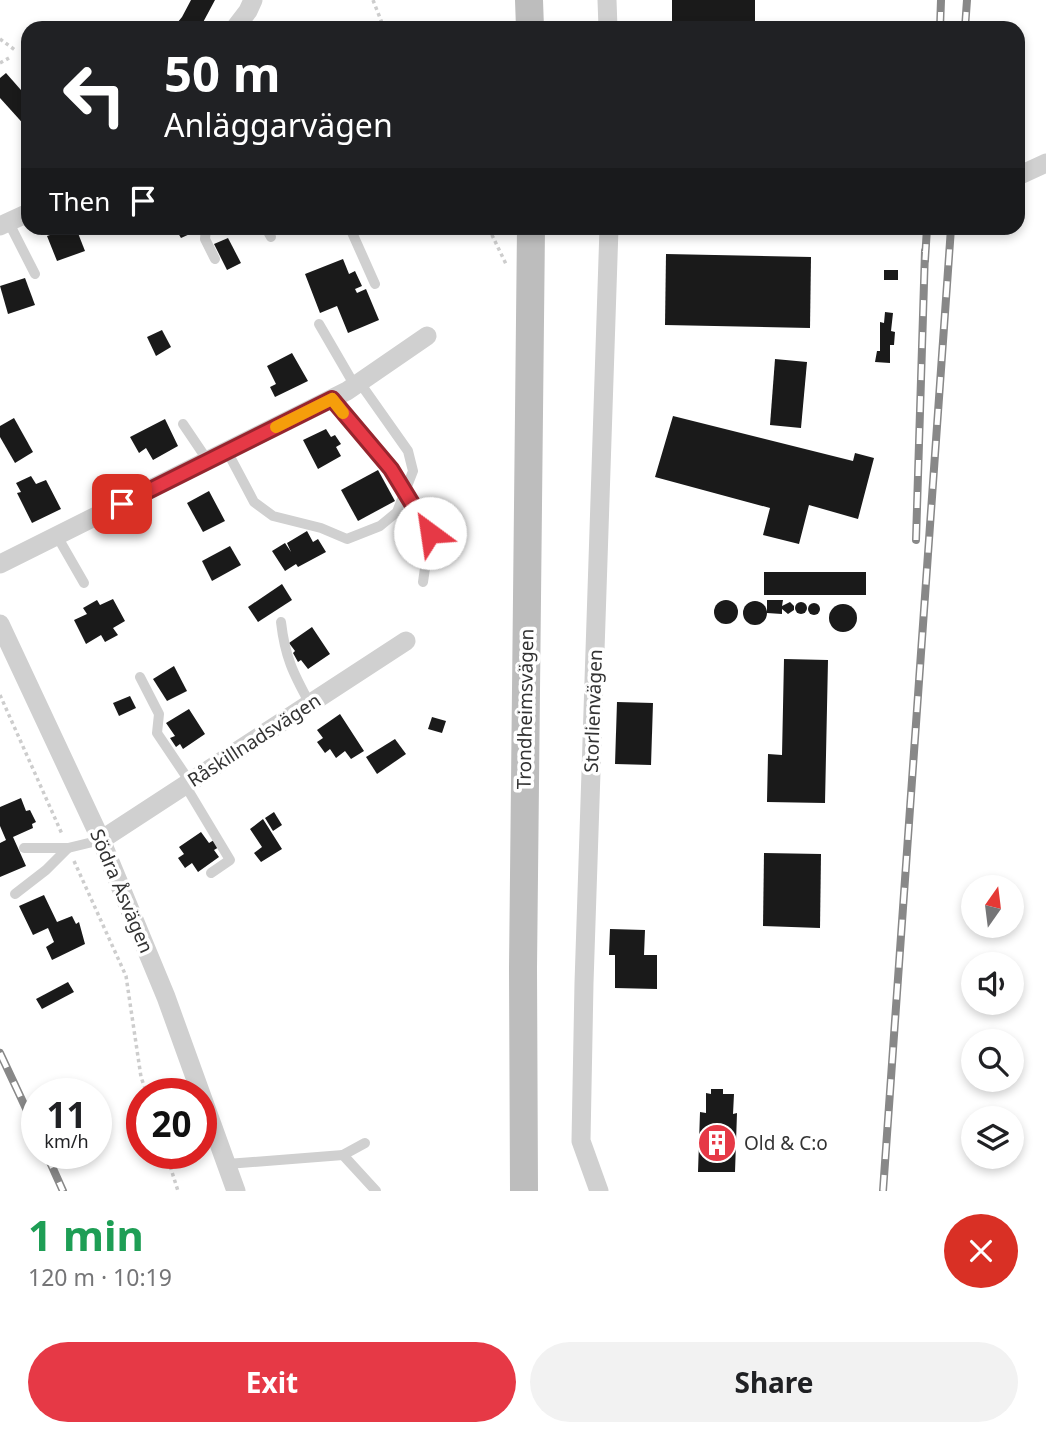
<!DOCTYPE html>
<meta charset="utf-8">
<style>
:root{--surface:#fff;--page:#f2f2f2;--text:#202124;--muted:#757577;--accent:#e63946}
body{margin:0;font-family:"Noto Sans",sans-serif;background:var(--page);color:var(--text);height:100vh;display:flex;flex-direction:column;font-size:26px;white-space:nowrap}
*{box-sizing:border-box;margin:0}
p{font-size:23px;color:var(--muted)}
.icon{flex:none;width:38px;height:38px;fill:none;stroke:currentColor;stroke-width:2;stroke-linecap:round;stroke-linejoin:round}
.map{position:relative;height:1191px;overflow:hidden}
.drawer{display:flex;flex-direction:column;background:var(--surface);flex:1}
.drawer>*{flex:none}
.hud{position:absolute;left:21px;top:21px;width:1004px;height:214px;border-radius:21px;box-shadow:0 4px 10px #0003;background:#202124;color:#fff;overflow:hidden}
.needle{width:46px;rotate:14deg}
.controls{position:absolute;left:961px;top:875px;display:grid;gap:14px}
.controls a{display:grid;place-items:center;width:63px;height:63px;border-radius:50%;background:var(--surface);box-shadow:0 4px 10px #0003;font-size:35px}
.speed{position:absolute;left:21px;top:1078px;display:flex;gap:14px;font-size:35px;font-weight:700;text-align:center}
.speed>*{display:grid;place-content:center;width:91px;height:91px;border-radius:50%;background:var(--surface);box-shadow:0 4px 10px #0003;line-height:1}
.speed small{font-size:18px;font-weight:400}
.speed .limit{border:10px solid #d22;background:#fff;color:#111}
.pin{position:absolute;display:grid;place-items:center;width:60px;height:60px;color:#fff;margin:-30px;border-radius:14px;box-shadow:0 4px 10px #0006}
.me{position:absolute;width:77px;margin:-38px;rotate:329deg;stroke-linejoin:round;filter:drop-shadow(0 0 5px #0008)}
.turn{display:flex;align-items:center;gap:24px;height:147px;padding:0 28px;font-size:32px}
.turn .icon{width:91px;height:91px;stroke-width:2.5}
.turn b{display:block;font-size:49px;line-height:60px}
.then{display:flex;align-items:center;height:66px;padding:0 28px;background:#0003;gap:14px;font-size:26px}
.round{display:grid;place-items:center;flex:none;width:74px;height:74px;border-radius:37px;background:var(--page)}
.overview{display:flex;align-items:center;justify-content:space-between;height:119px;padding:0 28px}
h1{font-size:42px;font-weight:700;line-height:52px;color:#1e9e55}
.cta{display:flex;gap:14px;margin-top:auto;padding:14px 28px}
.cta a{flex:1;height:80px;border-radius:42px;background:var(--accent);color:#fff;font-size:28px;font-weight:700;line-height:80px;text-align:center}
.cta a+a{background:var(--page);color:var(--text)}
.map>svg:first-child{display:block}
.building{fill:#1a1a1a}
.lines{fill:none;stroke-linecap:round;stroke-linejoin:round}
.path{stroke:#cdcdcd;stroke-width:3.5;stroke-dasharray:3.5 3.5;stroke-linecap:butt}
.lane{stroke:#d0d0d0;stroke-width:10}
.street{stroke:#d0d0d0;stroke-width:19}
.secondary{stroke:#bdbdbd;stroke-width:28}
.rail-casing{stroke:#888;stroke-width:8}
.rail{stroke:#fff;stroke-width:5;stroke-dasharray:16;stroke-linecap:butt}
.route-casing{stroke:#96252e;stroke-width:18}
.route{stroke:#e63946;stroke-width:12}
.slow{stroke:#f59e0b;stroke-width:12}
.labels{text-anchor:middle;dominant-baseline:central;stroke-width:7;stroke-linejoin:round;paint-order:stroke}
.street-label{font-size:19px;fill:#333;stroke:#fff}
.poi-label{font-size:19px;fill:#333;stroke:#fff;text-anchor:start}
</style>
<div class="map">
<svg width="1046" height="1191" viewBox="0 0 1046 1191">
<rect width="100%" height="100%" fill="#fff"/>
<g class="building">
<polygon points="191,0 215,0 200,28 173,28 182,17"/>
<rect x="672" y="0" width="83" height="28"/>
<polygon points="6,73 28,98 28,129 0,98 0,78"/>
<polygon points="70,228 76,228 85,251 57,261 47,236"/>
<polygon points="175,228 203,228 181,238"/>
<polygon points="228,238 241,263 227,270 214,244"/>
<polygon points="666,254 811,257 810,328 665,325"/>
<polygon points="343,259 349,274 355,271 362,286 355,289 357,293 366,289 379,320 348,333 337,306 320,313 305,274"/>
<rect x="884" y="270" width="14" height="10"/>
<polygon points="25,278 35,305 8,314 0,286"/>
<polygon points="885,312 893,313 891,331 895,332 894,345 890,345 890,363 875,362 877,351 880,351 880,322 884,323"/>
<polygon points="162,330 171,347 156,356 147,337"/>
<polygon points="292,353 308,381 275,397 270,387 276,384 267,366"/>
<polygon points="775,359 807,362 801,428 770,425"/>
<polygon points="673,416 853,461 855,453 874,458 858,519 809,505 799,544 763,535 770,508 655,477"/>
<polygon points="14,418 33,452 15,463 0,437 0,426"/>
<polygon points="165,419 178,446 153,460 146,448 139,453 130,437"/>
<polygon points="326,429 331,437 335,435 341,444 336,447 341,456 318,469 303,440"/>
<polygon points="378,470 395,501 358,521 341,490"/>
<polygon points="31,476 36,484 46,480 61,509 32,523 17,493 21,492 16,483"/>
<polygon points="209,491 225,521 203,532 187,503"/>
<polygon points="307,531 313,542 318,539 326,552 298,567 296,564 285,571 272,551 285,543 291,552 287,543"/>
<polygon points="230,546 241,565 212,581 202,561"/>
<rect x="764" y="572" width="102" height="23"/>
<polygon points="282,584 292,600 258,622 248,607"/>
<polygon points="113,599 125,621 113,628 118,635 105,642 101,635 86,644 74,620 87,614 83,608 97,600 100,605"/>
<polygon points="767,600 783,600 782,606 790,602 794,606 794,610 788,614 782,609 782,614 767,613"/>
<circle cx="726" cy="612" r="12"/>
<circle cx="755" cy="613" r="12"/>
<circle cx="801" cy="608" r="6"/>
<circle cx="814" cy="609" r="6"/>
<circle cx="843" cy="618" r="14"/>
<polygon points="312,627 330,654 308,669 301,660 298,662 293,653 295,651 289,643"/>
<polygon points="784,659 828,660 825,803 767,802 768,754 782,755"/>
<polygon points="174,666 187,691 167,701 153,679"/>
<polygon points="130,696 136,708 119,716 113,703"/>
<polygon points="617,702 653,703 651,765 615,764"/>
<polygon points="189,709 205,734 183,749 180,744 176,747 170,738 175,736 166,723"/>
<polygon points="340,714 364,751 351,759 345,751 336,758 330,749 325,753 317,742 323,738 317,730"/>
<polygon points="432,717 446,721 442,733 428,729"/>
<polygon points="395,739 406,754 377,774 366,757"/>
<polygon points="21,798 26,811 30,810 36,822 32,824 33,828 13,837 26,866 0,877 0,843 6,840 0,826 0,807"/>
<polygon points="274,812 282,825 273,831 265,818"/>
<polygon points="263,819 282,849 261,862 254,853 262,847 250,829"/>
<polygon points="201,832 209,843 214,840 219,847 214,850 219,857 198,872 192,863 185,868 178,858 184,854 179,847"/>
<polygon points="764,853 821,854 820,928 763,926"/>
<polygon points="44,895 57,922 72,916 76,924 79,922 85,944 52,960 46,947 54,942 48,928 33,935 19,906"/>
<polygon points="610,929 645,930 644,955 657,955 657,989 615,988 615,955 609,955"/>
<polygon points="68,982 74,992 42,1009 36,999"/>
<polygon points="711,1089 723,1089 723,1094 734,1094 733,1114 737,1113 735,1172 698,1172 700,1112 706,1113 706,1093 711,1094"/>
</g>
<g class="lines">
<g class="path">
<polyline points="373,0 384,28"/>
<polyline points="0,39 15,50"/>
<polyline points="0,63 9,58"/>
<polyline points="491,228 491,233 506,264"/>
<polyline points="0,695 62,834"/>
<polyline points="74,861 126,976 141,1077 147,1094"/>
<polyline points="166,1153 178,1191"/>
</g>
<g class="lane">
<polyline points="9,223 35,274"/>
<polyline points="206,228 205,239 215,259"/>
<polyline points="266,228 271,237"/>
<polyline points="350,228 375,284"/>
<polyline points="319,324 355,386"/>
<polyline points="332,399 391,469 430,533 423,582"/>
<polyline points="183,424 208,461"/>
<polyline points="227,451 254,502 273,516 321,528 347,539 380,526 397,512 413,471 408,451 360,383"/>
<polyline points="57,536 84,583"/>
<path d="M281 622C285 657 293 673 310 704"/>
<polyline points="140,677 159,714 157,733 190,782"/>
<polyline points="185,785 230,860 211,873"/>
<polyline points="24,848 68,848 101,840"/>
<polyline points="15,894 46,870 68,848"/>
<polyline points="343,1155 365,1143"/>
<polyline points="227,1164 343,1155 376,1191"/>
</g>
<g class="street">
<polyline points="607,0 608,28"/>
<polyline points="235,28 248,11 253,0"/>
<polyline points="1018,176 1046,163"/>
<polyline points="0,226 28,213"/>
<polyline points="0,564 347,391 427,336"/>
<polyline points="0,624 101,840 166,997 236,1191"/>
<polyline points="101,840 406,641"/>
<polyline points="599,1191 581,1141 584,983 609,228"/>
</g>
<g class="secondary">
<polyline points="529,0 530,28"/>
<polyline points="524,1191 523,968 531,228"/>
</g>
<defs>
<g id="rail">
<polyline points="940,28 941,0"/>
<polyline points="965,28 967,0"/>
<polyline points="925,260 927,228"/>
<polyline points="916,540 925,251"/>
<polyline points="0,1053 37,1132"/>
<polyline points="46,1153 63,1191"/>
<polyline points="883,1191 951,228"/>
</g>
</defs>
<use href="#rail" class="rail-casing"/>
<use href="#rail" class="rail"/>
</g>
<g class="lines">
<defs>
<polyline id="route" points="122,504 332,399 391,469 430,533"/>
</defs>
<use href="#route" class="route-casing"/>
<use href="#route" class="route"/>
<polyline class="slow" points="276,427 332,399 343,413"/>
</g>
<defs>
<symbol id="building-disc" viewBox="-11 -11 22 22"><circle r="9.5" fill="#e63946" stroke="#fff"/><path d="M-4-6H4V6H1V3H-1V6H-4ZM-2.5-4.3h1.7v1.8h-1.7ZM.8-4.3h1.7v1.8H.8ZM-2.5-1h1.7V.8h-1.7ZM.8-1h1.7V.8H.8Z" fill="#fff"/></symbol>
</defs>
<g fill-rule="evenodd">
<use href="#building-disc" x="695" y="1121" width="44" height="44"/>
</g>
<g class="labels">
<g class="street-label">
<text transform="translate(525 709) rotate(-89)">Trondheimsvägen</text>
<text transform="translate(593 711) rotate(-88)">Storlienvägen</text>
<text transform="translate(254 740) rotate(-33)">Råskillnadsvägen</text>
<text transform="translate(122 891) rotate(67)">Södra Åsvägen</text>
</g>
<g class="poi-label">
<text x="744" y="1143">Old &amp; C:o</text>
</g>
</g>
</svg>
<div class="controls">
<a><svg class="needle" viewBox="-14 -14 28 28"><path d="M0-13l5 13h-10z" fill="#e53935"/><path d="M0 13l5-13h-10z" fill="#757577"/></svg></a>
<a><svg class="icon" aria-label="sound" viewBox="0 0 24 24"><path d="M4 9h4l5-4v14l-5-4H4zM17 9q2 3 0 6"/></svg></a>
<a><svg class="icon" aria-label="search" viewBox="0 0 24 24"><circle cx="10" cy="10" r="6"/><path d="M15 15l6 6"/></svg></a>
<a><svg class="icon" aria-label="layers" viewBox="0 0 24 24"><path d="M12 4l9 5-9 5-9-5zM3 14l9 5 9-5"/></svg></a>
</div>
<div class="speed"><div>11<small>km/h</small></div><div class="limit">20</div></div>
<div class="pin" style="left:122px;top:504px;background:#d93025"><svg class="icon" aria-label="arrive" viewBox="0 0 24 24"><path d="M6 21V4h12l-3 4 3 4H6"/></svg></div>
<svg class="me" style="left:430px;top:533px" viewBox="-20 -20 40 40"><circle r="19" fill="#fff"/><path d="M0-13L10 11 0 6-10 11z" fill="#e63946"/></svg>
<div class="hud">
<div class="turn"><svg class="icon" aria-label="left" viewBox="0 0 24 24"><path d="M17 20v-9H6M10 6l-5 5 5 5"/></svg><div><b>50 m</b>Anläggarvägen</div></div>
<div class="then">Then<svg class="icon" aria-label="arrive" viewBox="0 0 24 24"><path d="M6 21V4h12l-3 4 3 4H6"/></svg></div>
</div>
</div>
<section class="drawer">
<div class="overview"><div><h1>1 min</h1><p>120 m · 10:19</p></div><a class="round" style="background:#d93025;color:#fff"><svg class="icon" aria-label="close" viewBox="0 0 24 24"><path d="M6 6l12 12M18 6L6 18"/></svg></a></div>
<div class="cta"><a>Exit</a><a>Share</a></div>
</section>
